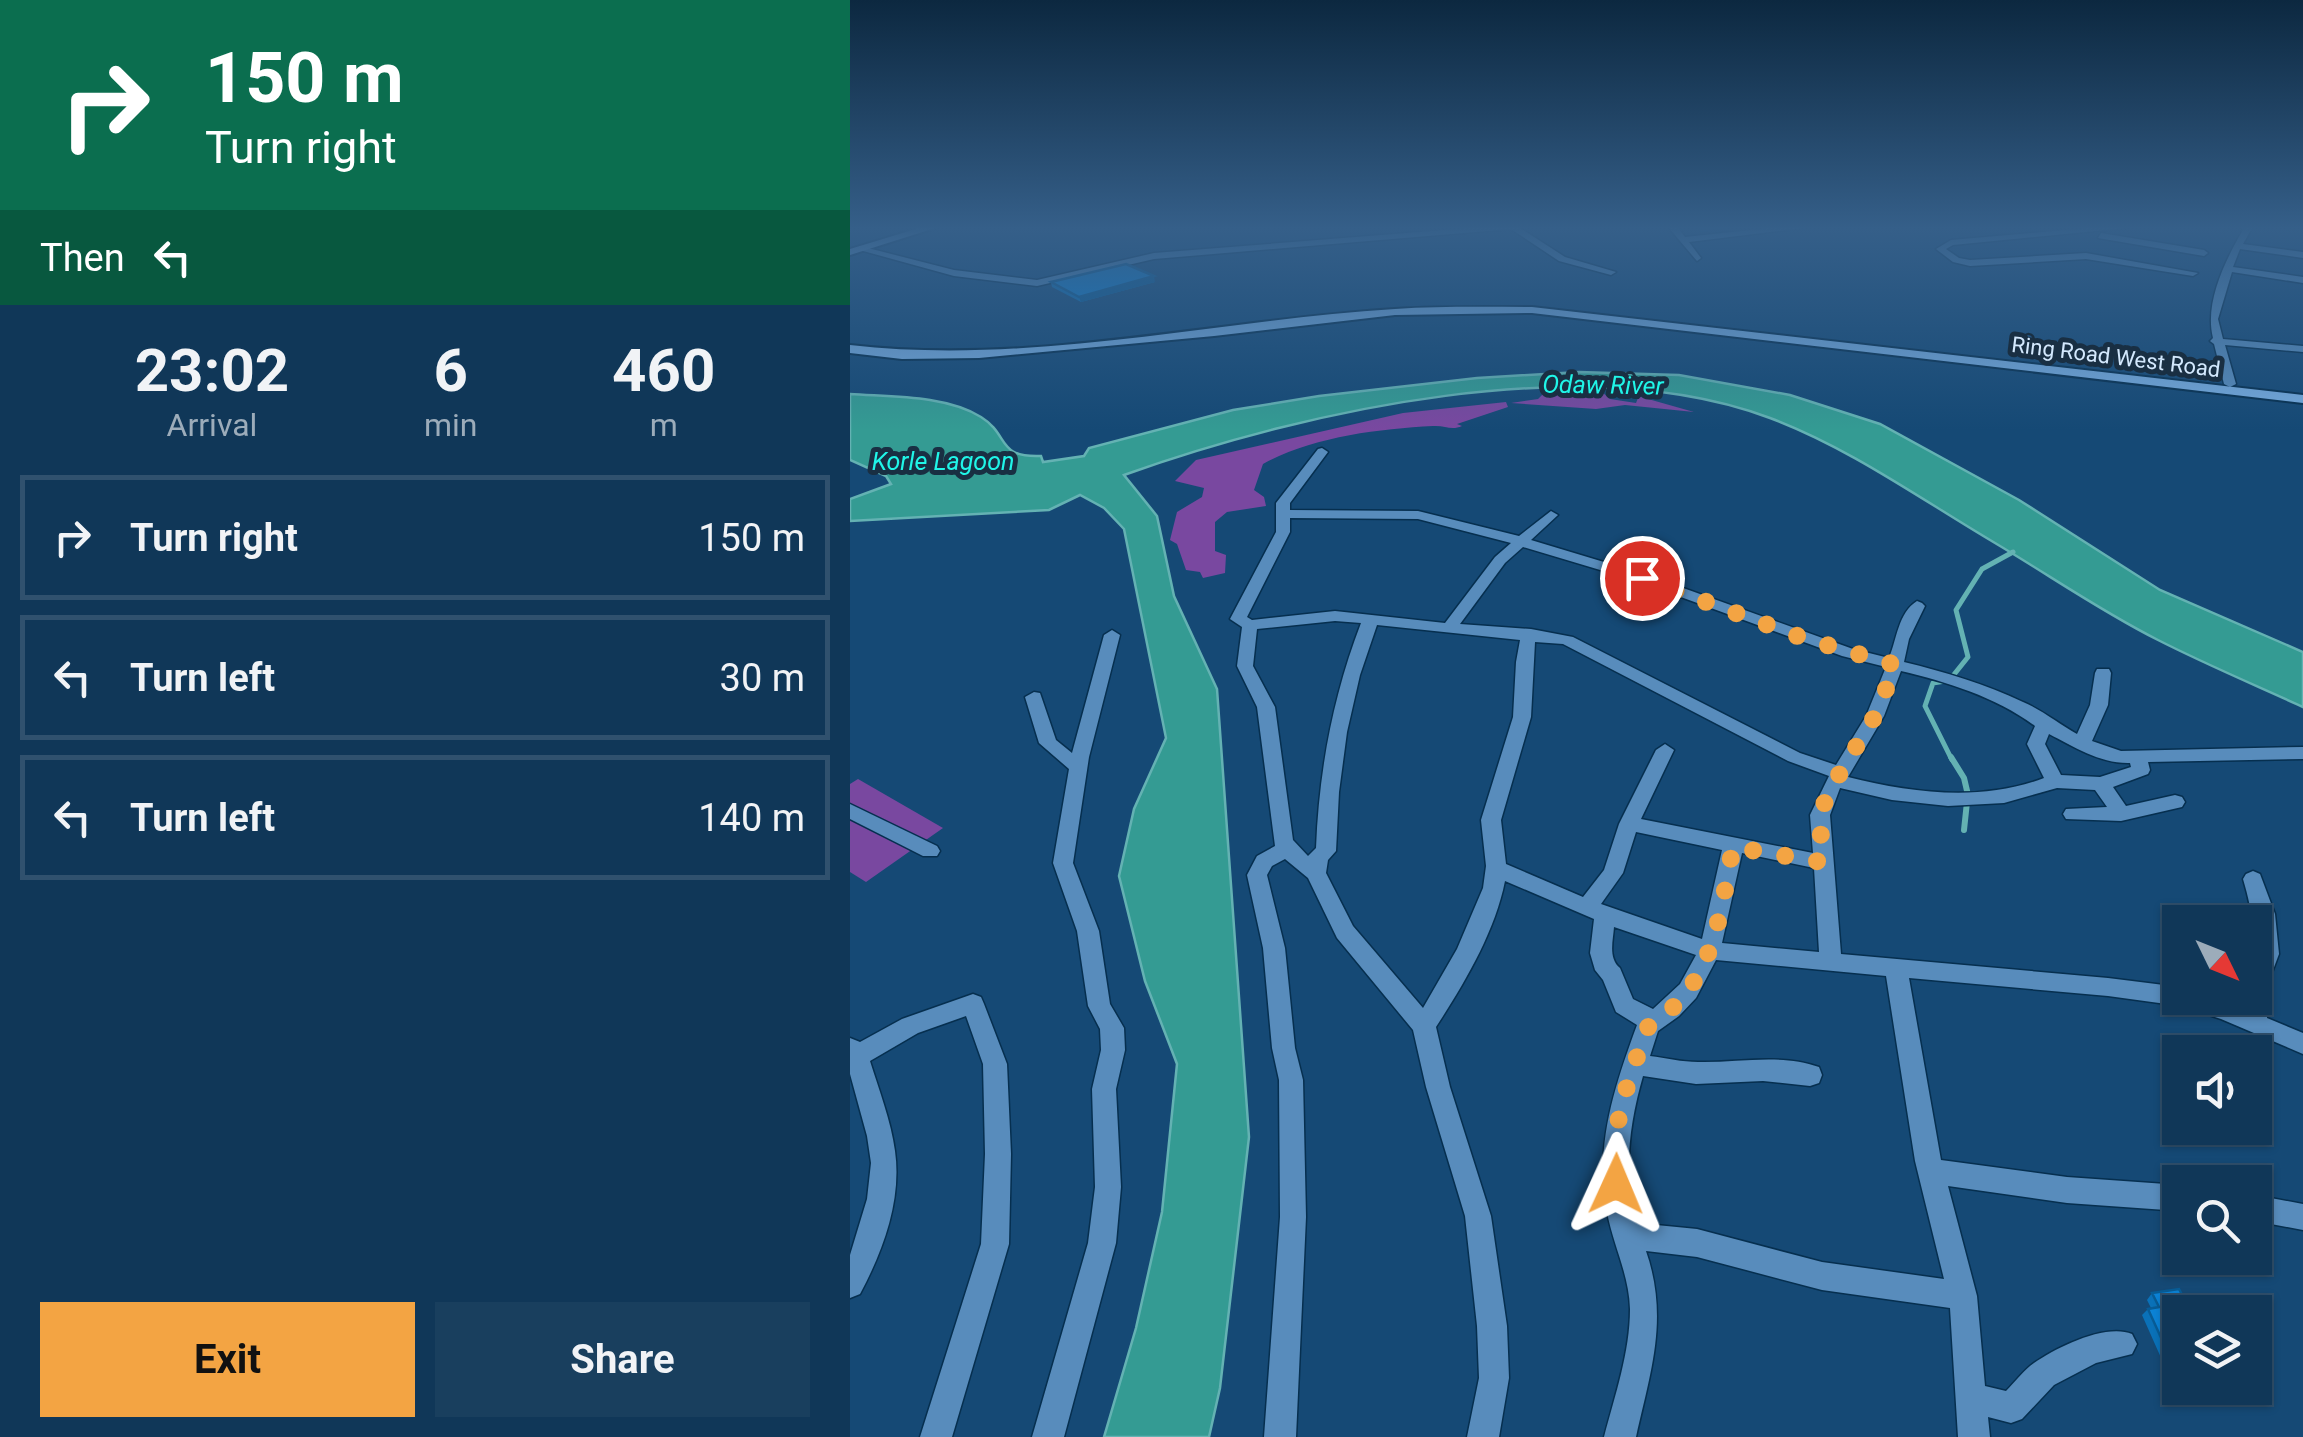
<!DOCTYPE html>
<style>
:root{--surface:#103758;--page:#193f5e;--text:#f1f3f6;--muted:#9cacba;--line:#30516e;--accent:#f3a443}
body{margin:0;font-family:Roboto,sans-serif;background:var(--page);color:var(--text);height:100vh;display:flex;flex-direction:column;font-size:38px;white-space:nowrap}
*{box-sizing:border-box;margin:0}
p{font-size:32px;color:var(--muted)}
.icon{flex:none;width:55px;height:55px;fill:none;stroke:currentColor;stroke-width:2;stroke-linecap:round;stroke-linejoin:round}
.map{position:relative;flex:1;overflow:hidden}
.drawer{display:flex;flex-direction:column;background:var(--surface);width:850px}
.drawer>*{flex:none}
.guide{background:#0b6e4f;color:#fff;overflow:hidden}
.needle{width:65px;rotate:133deg}
.fabs{position:absolute;left:1312px;top:905px;display:grid;gap:20px}
.fabs a{display:grid;place-items:center;width:110px;height:110px;border-radius:0px;background:var(--surface);box-shadow:0 2px 8px #0004,0 0 0 2px var(--line);font-size:50px}
.pin{position:absolute;display:grid;place-items:center;width:85px;height:85px;color:#fff;margin:-42px;border:5px solid #fff;border-radius:50%;box-shadow:0 2px 10px #0007}
.me{position:absolute;width:110px;margin:-55px;rotate:1deg;stroke-linejoin:round;filter:drop-shadow(0 0 8px #0008)}
.turn{display:flex;align-items:center;gap:35px;height:210px;padding:0 40px;font-size:45px}
.turn .icon{width:130px;height:130px;stroke-width:2.5}
.turn b{display:block;font-size:70px;line-height:85px}
.then{display:flex;align-items:center;height:95px;padding:0 40px;background:#0003;gap:20px;font-size:38px}
.eta{display:flex;justify-content:space-evenly;align-items:center;height:170px;text-align:center}
.eta b{font-size:60px;font-weight:700;line-height:70px}
.cta{display:flex;gap:20px;margin-top:auto;padding:20px 40px}
.cta a{flex:1;height:115px;border-radius:0px;background:var(--accent);color:#111;font-size:40px;font-weight:700;line-height:115px;text-align:center}
.cta a+a{background:var(--page);color:var(--text)}
ul{padding:0;list-style:none}
li{display:flex;align-items:center;gap:30px;height:125px;margin:0 20px 15px;padding:0 20px;border:5px solid var(--line);border-radius:0px}
li div{flex:1}
li b{display:block;font-size:38px}
li em{font-style:normal}
main{display:flex;flex:1;min-height:0}
.map>svg:first-child{display:block}
.green{fill:#7948a0}
.water{fill:#349b93;stroke:#64b2b3;stroke-width:2.5}
.lines{fill:none;stroke-linecap:round;stroke-linejoin:round}
.stream-far1{stroke:#64b2b3;stroke-width:5}
.stream{stroke:#64b2b3;stroke-width:6}
.minor-casing{stroke:#062f4f;stroke-width:3}
.major-casing{stroke:#062f4f;stroke-width:4}
.minor{fill:#588cbc;fill-rule:evenodd}
.major{fill:#76abde;fill-rule:evenodd}
.wall{fill:#0a71b8}
.shaded-wall{fill:#085c96}
.building{fill:#0c83d6;stroke:#085c96;stroke-width:2.5}
.route{stroke:#f3a443;stroke-width:18;stroke-dasharray:0 32.4}
.labels{text-anchor:middle;dominant-baseline:central;stroke-width:10;stroke-linejoin:round;paint-order:stroke}
.far-street-label{font-size:22px;fill:#d3e8fd;stroke:#192f43}
.far-water-label{font-size:25px;font-style:italic;fill:#20f5e8;stroke:#192f43}
</style>
<main>
<section class="drawer">
<div class="guide">
<div class="turn"><svg class="icon" aria-label="right" viewBox="0 0 24 24"><path d="M7 20v-9h11M14 6l5 5-5 5"/></svg><div><b>150 m</b>Turn right</div></div>
<div class="then">Then<svg class="icon" aria-label="left" viewBox="0 0 24 24"><path d="M17 20v-9H6M10 6l-5 5 5 5"/></svg></div>
</div>
<div class="eta">
<div><b>23:02</b><p>Arrival</p></div>
<div><b>6</b><p>min</p></div>
<div><b>460</b><p>m</p></div>
</div>
<ul>
<li><svg class="icon" aria-label="right" viewBox="0 0 24 24"><path d="M7 20v-9h11M14 6l5 5-5 5"/></svg><div><b>Turn right</b></div><em>150 m</em></li>
<li><svg class="icon" aria-label="left" viewBox="0 0 24 24"><path d="M17 20v-9H6M10 6l-5 5 5 5"/></svg><div><b>Turn left</b></div><em>30 m</em></li>
<li><svg class="icon" aria-label="left" viewBox="0 0 24 24"><path d="M17 20v-9H6M10 6l-5 5 5 5"/></svg><div><b>Turn left</b></div><em>140 m</em></li>
</ul>
<div class="cta"><a>Exit</a><a>Share</a></div>
</section>
<div class="map">
<svg width="1453" height="1437" viewBox="0 0 1453 1437">
<rect width="100%" height="100%" fill="#154975"/>
<g class="green">
<polygon points="752,392 760,399 786,403 788,398 760,394 784,395 844,412 775,405 746,409 661,403 688,399 693,394 721,396"/>
<path d="M656 402 658 407 607 424 612 426C601 431 595 425 583 426 527 429 462 437 413 464L404 490 414 497 416 506 377 512 365 522V551L376 555 375 573 353 578 350 572 336 570 327 544 320 540 327 512 352 497 354 488 325 481 346 460 553 413Z"/>
<polygon points="8,779 93,828 16,882 0,872 0,784"/>
</g>
<path class="water" d="M729 372 829 375 940 395 1030 424 1169 500 1310 590 1453 652V707C1405 685 1355 664 1308 640 1252 612 1199 575 1145 543 1072 500 1000 448 920 418 734 348 456 410 274 475L307 516 324 596 367 689 399 1137 370 1388 359 1437H254L286 1328 312 1212 327 1064 295 981 269 876 284 809 316 738 274 529 254 508 230 495 199 510 0 521V499L41 484 36 476 0 460V394C41 397 95 395 131 417 160 435 146 458 191 456L193 462 234 456 239 448 383 410 469 396 627 378Z"/>
<g class="lines">
<g class="stream-far1">
<polyline points="1102,677 1118,657 1106,610 1132,569 1163,552"/>
<polyline points="1095,681 1083,683 1075,706 1102,760"/>
</g>
<g class="stream">
<polyline points="1101,757 1114,778 1118,795"/>
<polyline points="1114,830 1117,802"/>
</g>
<defs>
<g id="minor">
<polygon points="620,228 670,228 715,257 766,272 761,275 709,261 661,229 304,259 187,286 104,276 6,249 10,246 104,270 187,280 304,253"/>
<polygon points="819,228 828,228 835,237 920,228 953,228 839,242 851,258 847,261"/>
<polygon points="1238,228 1276,228 1103,245 1096,249 1109,258 1120,260 1236,253 1348,273 1343,276 1236,259 1120,266 1103,262 1086,249 1101,240"/>
<path d="M1394 228H1402L1393 244 1453 252V258L1390 249 1383 267 1453 277V283L1382 272 1368 319 1373 339 1453 346V352L1375 345 1386 384 1380 387 1374 384 1364 344 1360 341 1363 338C1354 302 1376 259 1394 228Z"/>
<polygon points="1251,233 1354,250 1358,253 1354,256 1248,238"/>
<path d="M472 448 478 452 440 503V510L568 511 669 536 701 511 708 515 681 540 797 575 1003 649 1039 658C1047 639 1048 613 1067 601L1072 603 1075 606 1059 639 1054 662C1095 672 1135 684 1173 702 1192 710 1209 724 1227 734L1240 705 1245 673 1247 669H1259L1261 673 1258 705 1242 741 1271 751 1453 747V759L1298 762 1300 770 1298 774 1263 787 1276 806 1325 795 1332 797 1335 802 1332 807 1271 821 1216 819 1213 814 1216 809 1257 807 1245 790 1207 788 1154 803 1098 806 1042 800 990 788 980 815 991 954 1258 978 1330 987V998H1368L1394 1007V998H1405C1405 949 1407 926 1393 879L1396 874 1403 871 1410 874 1425 914 1429 954 1417 986V1018L1453 1033V1054L1371 1019 1331 1006 1258 996 1059 978 1091 1160 1217 1177 1330 1185V1211L1217 1203 1098 1186 1127 1296 1135 1386 1156 1391C1165 1382 1174 1370 1184 1363 1207 1347 1256 1323 1282 1334L1287 1344 1282 1354 1246 1363 1204 1385 1172 1419 1161 1423 1138 1417 1140 1437H1108L1100 1308 972 1290 847 1257 796 1251C819 1318 801 1370 786 1437H754C765 1395 780 1352 780 1309 779 1274 763 1245 757 1212 744 1146 765 1085 787 1025L766 1012 753 980 745 970 740 953 744 919 655 881C645 932 614 984 586 1027L600 1087 641 1216 657 1326 659 1378 649 1437H617L629 1378 627 1326 615 1216 576 1087 563 1030 487 938 458 878 435 859 422 866 417 875 435 948 445 1048 453 1080 456 1217 446 1437H414L430 1217 429 1080 422 1048 413 948 397 875 407 856 425 846 407 707 387 666 392 627 380 619 426 532V503L468 449ZM440 518 568 519 661 543 645 557 595 623 485 611 402 620 397 617 440 532ZM673 547 787 581 992 656 1036 667 1016 716 986 765 950 753 723 637 681 629 610 624 655 563ZM485 621 511 623C483 696 469 770 466 848L458 856 443 840 425 707 403 666 407 629ZM527 625 670 640 666 662 663 717 631 820 636 866 633 888 607 949 573 1008 503 926 476 873 478 860 486 851 489 792 497 732 510 675ZM685 642 713 644 938 761 979 776 960 815 963 853 791 819 824 750 815 744 806 750 769 824 754 870 733 897 656 864 651 820 681 717ZM1051 671C1097 682 1146 697 1185 726L1177 744 1194 778C1131 802 1062 793 998 777L1034 716ZM1199 734C1224 747 1251 764 1280 763L1281 767 1250 777 1211 775 1195 744ZM786 832 872 850 852 939 751 904 773 873ZM892 853 964 868 969 952 872 943ZM764 927 846 955 830 984 803 1009 783 999 770 968C758 958 763 941 764 927ZM866 960 1036 976 1065 1161 1094 1279 972 1262 847 1229 786 1223C773 1173 779 1125 793 1076L846 1084 913 1081 960 1086 969 1083 972 1075 969 1067C930 1053 888 1063 848 1062 832 1062 816 1058 800 1056L808 1031 829 1016 846 998Z"/>
<polygon points="262,630 270,635 239,757 223,863 249,931 260,1004 274,1028 275,1050 266,1089 271,1187 266,1243 214,1437 182,1437 238,1243 245,1187 242,1089 251,1050 250,1029 238,1006 227,931 203,863 219,769 189,743 175,697 184,692 190,693 206,740 222,753 254,635"/>
<polygon points="0,804 87,846 90,851 87,856 73,856 0,819"/>
<path d="M123 994 131 997 134 1004 157 1064 161 1154 159 1244 102 1437H70L131 1244 135 1154 133 1064 116 1016 68 1033 20 1061C29 1090 41 1121 45 1151 52 1200 33 1251 10 1294L0 1298V1255L17 1199 21 1163 17 1136 0 1074V1038L10 1042 52 1019Z"/>
<polygon points="1405,1195 1453,1204 1453,1230 1405,1221"/>
</g>
<g id="major">
<polygon points="69,228 85,228 0,255 0,249"/>
<path d="M682 307 1453 395V403L682 313 545 315 364 336 129 358 52 359 0 353V345C182 366 364 320 545 309 590 306 637 307 682 307Z"/>
</g>
</defs>
<use href="#minor" class="minor-casing"/>
<use href="#major" class="major-casing"/>
<use href="#minor" class="minor"/>
<use href="#major" class="major"/>
</g>
<g class="wall">
<polygon points="201,282 305,282 231,302 202,287"/>
<polygon points="1302,1293 1330,1312 1330,1366 1316,1369 1292,1315 1298,1309 1301,1308 1297,1300"/>
</g>
<g class="shaded-wall">
<polygon points="850,228 883,228 850,232"/>
<polygon points="304,276 305,282 231,302 229,297"/>
</g>
<g class="building">
<polygon points="276,264 304,276 229,297 201,282"/>
<polygon points="1329,1289 1341,1312 1330,1312 1330,1318 1328,1318 1330,1322 1330,1361 1322,1362 1298,1309 1309,1307 1302,1293"/>
</g>
<linearGradient id="sky" x2="0" y2="1"><stop stop-color="#0c2840"/><stop offset="0.53" stop-color="#355f89"/><stop offset="1" stop-color="#355f89" stop-opacity="0"/></linearGradient>
<rect width="1453" height="430" fill="url(#sky)"/>
<g class="lines">
<path class="route" d="M766 1184C758 1130 780 1075 799 1025 864 988 870 913 883 847L972 862 970 815 979 791 1025 716 1046 665 953 638 792 578"/>
</g>
<g class="labels">
<g class="far-street-label">
<text transform="translate(1266 357) rotate(7)">Ring Road West Road</text>
</g>
<g class="far-water-label">
<text transform="translate(753 385) rotate(1)">Odaw River</text>
<text x="93" y="461">Korle Lagoon</text>
</g>
</g>
</svg>
<div class="fabs">
<a><svg class="needle" viewBox="-14 -14 28 28"><path d="M0-13l5 13h-10z" fill="#e53935"/><path d="M0 13l5-13h-10z" fill="#9cacba"/></svg></a>
<a><svg class="icon" aria-label="sound" viewBox="0 0 24 24"><path d="M4 9h4l5-4v14l-5-4H4zM17 9q2 3 0 6"/></svg></a>
<a><svg class="icon" aria-label="search" viewBox="0 0 24 24"><circle cx="10" cy="10" r="6"/><path d="M15 15l6 6"/></svg></a>
<a><svg class="icon" aria-label="layers" viewBox="0 0 24 24"><path d="M12 4l9 5-9 5-9-5zM3 14l9 5 9-5"/></svg></a>
</div>
<div class="pin" style="left:792px;top:578px;background:#d93025"><svg class="icon" aria-label="arrive" viewBox="0 0 24 24"><path d="M6 21V4h12l-3 4 3 4H6"/></svg></div>
<svg class="me" style="left:766px;top:1184px" viewBox="-20 -20 40 40"><path d="M0-17L14 15 0 8-14 15z" fill="#f3a443" stroke="#fff" stroke-width="4"/></svg>
</div>
</main>
